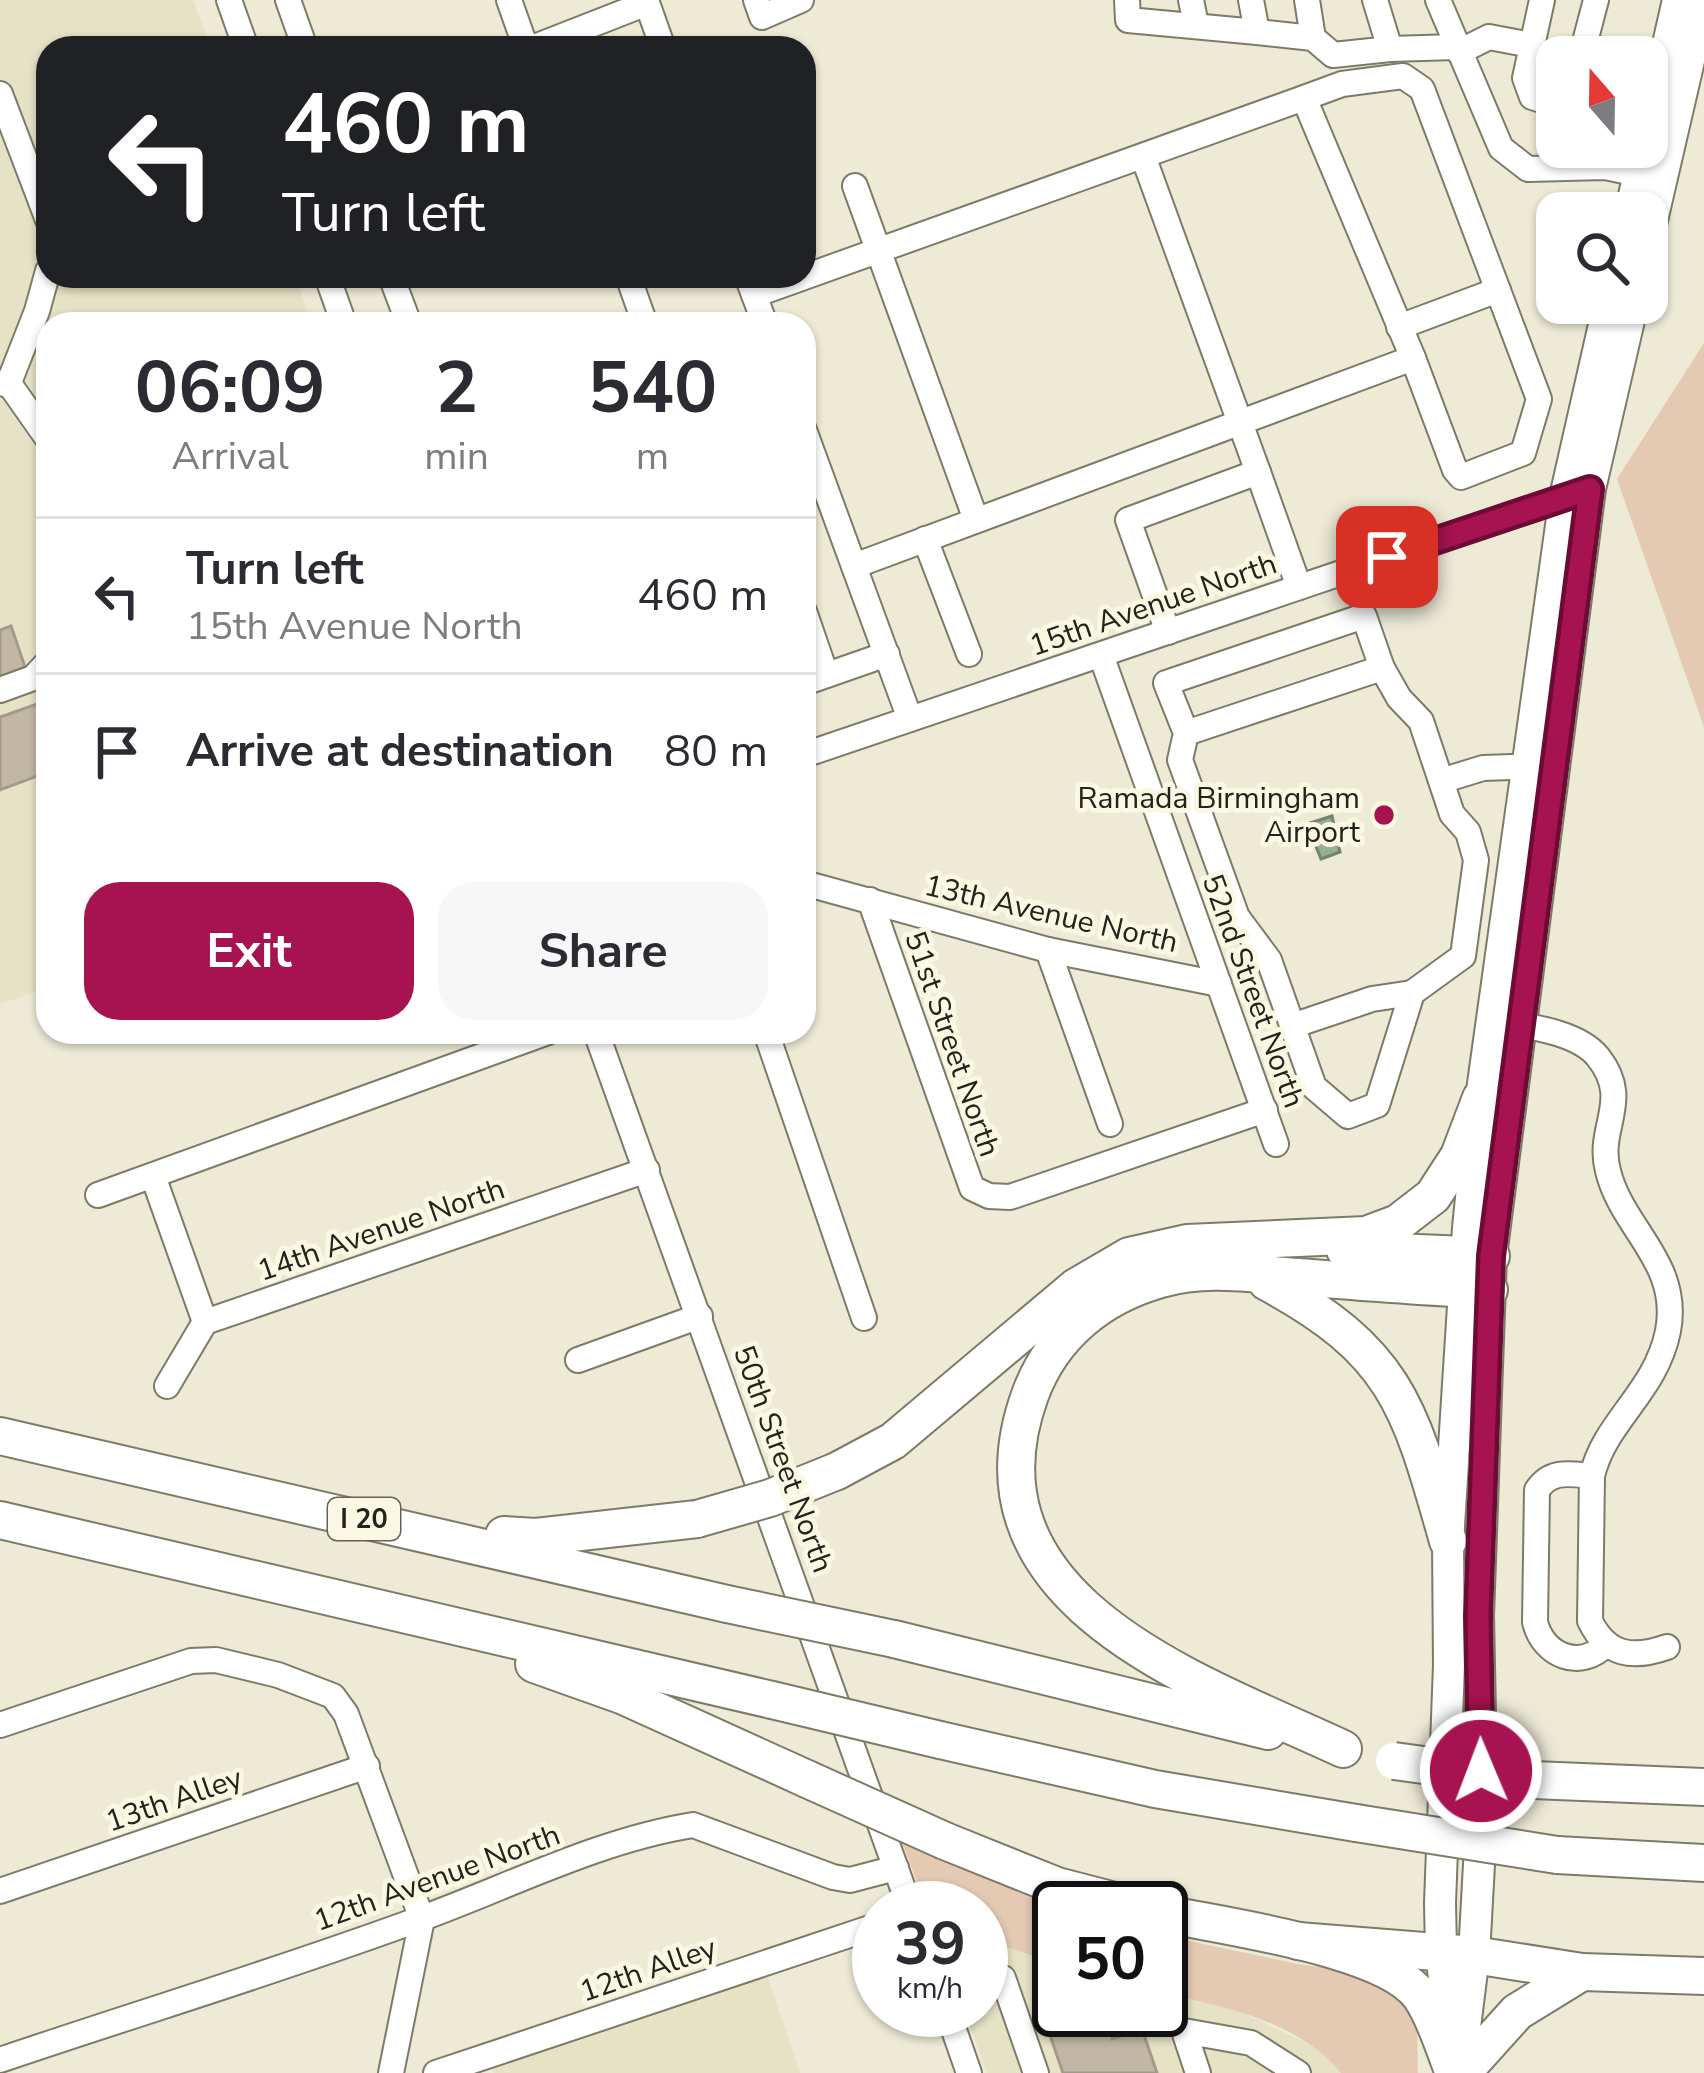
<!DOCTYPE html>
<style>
:root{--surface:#fff;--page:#f7f7f7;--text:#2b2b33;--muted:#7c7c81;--line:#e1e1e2;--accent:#a61350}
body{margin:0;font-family:"Nunito Sans",sans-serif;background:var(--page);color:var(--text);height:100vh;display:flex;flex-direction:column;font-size:45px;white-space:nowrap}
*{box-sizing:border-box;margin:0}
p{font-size:39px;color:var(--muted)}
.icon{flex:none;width:66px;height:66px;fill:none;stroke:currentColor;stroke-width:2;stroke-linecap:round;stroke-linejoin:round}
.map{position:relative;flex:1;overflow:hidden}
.sheet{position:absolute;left:36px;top:312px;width:780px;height:732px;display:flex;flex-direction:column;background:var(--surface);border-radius:36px;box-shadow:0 3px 9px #0004}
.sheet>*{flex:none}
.guide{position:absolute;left:36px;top:36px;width:780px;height:252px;border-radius:36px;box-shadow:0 3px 9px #0004;background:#202124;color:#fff;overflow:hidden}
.needle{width:78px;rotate:340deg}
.tools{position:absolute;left:1536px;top:36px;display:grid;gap:24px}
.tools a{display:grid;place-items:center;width:132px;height:132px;border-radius:24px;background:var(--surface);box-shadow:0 3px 9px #0004;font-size:60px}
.speed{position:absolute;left:852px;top:1881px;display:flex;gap:24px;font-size:60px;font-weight:700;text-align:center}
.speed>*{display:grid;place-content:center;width:156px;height:156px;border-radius:50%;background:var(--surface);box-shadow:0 3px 9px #0004;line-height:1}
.speed small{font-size:30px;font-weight:400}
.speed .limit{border:6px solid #111;border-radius:18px;background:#fff;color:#111}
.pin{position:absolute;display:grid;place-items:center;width:102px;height:102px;color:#fff;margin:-51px;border-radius:24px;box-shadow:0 6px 18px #0006}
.me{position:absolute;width:132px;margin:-66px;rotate:359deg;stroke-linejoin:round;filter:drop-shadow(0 0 9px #0008)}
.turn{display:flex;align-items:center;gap:42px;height:252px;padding:0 48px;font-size:54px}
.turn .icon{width:156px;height:156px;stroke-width:2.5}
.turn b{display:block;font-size:84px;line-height:102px}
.eta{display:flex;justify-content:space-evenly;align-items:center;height:204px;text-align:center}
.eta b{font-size:72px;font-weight:700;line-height:84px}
.primary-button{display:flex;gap:24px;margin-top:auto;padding:24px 48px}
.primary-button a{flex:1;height:138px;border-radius:36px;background:var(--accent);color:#fff;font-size:48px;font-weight:700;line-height:138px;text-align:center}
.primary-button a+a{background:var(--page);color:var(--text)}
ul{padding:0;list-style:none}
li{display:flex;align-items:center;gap:36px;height:156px;padding:0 48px;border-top:3px solid var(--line)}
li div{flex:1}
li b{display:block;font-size:45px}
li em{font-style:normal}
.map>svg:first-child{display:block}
.built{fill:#e6e2c6}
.green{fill:#e4c9b3}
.water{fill:#96af90;stroke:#74856d;stroke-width:3}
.building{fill:#c2b7a5;stroke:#a49a89;stroke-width:3}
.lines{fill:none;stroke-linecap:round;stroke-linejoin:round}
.minor-casing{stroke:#7d7b68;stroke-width:28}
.major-casing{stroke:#7d7b68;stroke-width:34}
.highway-casing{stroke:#7d7b68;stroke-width:40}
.minor{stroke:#fff;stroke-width:24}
.major{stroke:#fff;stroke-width:30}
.highway{stroke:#fff;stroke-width:36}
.highway-bridge-casing{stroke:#7d7b68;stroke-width:40;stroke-linecap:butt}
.highway-bridge{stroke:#fff;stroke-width:36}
.route-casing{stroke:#6c0c34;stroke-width:30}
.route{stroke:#a61350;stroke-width:21}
.poi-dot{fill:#a61350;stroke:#faf7e3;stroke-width:4.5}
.labels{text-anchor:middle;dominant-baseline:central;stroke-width:10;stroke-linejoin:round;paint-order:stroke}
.shield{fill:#faf7e3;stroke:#646257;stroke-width:3}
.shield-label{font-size:27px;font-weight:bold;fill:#23221b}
.street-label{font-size:30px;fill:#23221b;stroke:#faf7e3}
.poi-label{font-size:30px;fill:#23221b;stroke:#faf7e3;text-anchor:end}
</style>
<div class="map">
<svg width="1704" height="2073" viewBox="0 0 1704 2073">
<rect width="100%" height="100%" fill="#edead6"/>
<g class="built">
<polygon points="0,0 193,0 211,48 48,48 48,276 295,276 312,324 48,324 48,988 0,1004"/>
<polygon points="981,1938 1059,1965 1059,2010 1161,2010 1161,1993 1236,2010 1315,2047 1341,2073 987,2073 964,2010 981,2010"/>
<polygon points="765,1969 800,2073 494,2073 490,2062"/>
</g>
<g class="green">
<polygon points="1704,343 1704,727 1617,479"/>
<polygon points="899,1835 1076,1908 1059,1908 1059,1965 981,1938 981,1908 927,1908"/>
<path d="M1161 1935 1303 1965 1367 1972 1409 2010 1417 2029 1418 2073H1341C1297 2020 1225 2007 1161 1993Z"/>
</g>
<polygon class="water" points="1332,816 1340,852 1321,859 1307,824"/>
<g class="building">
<polygon points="11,626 25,667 0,677 0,630"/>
<polygon points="48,700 48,772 0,790 0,717"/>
<polygon points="1059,2009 1102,2010 1112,2039 1142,2029 1157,2073 1063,2073 1043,2015"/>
</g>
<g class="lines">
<defs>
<g id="minor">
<polyline points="229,0 246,48"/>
<polyline points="288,0 305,48"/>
<polyline points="509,0 526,48"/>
<polyline points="646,0 663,48"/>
<polyline points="756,0 762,17 801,0"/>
<polyline points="1127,0 1128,20 1257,32"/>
<polyline points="1191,0 1196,25"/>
<polyline points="1251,0 1257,32 1313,38 1333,55 1390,49 1375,0"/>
<polyline points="1307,0 1313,38"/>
<polyline points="1438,0 1501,148 1528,169 1605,167 1653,177"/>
<polyline points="1542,0 1525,78 1532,97 1557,105"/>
<polyline points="532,48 647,3"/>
<polyline points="1390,49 1456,47"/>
<polyline points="1459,52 1489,37 1531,45"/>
<polyline points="1581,57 1596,0"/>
<polyline points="0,94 48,220"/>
<polyline points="1304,98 1342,84 1403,76 1422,89 1539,399 1523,453 1461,477 1455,470 1413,358"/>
<polyline points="1143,156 1258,472"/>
<polyline points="855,186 976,520"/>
<polyline points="327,276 344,324"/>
<polyline points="391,276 409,324"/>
<polyline points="628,276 645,324"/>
<polyline points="747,276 765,324"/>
<polyline points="754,295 1304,98 1413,358 854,566"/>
<polyline points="1399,327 1498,290"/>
<polyline points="0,383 10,385 48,439"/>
<polyline points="8,385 37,311 48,271"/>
<polyline points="804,430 910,719"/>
<polyline points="925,539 969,654"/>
<polyline points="804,611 826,675"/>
<polyline points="1168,632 1128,520 1258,472 1299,587"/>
<polyline points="1101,655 1276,1144"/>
<polyline points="804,683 887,654"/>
<polyline points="0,690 33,678 48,662"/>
<polyline points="1186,733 1382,668"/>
<polyline points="804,755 1580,492"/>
<polyline points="1441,781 1452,814 1468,832 1476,860 1463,956 1412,993 1377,1105 1348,1116 1314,1087 1269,960 1237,917 1180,760 1186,733 1166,683 1364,616 1382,668 1399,698 1421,721 1441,781 1483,768 1540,766"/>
<polyline points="804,883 1048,950 1219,984"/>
<polyline points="870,900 972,1188 989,1196 1010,1197 1265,1110"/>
<polyline points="1048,950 1110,1124"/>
<path d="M1504 1022C1533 1027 1579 1033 1598 1057 1633 1101 1596 1127 1608 1171 1622 1229 1681 1262 1668 1331 1656 1392 1604 1422 1592 1476L1590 1621C1607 1656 1633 1659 1667 1647"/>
<polyline points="1292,1026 1372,999 1412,993"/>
<polyline points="596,1032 910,1908"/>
<polyline points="766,1032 864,1318"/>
<polyline points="153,1176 205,1322"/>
<polyline points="98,1195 548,1032"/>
<polyline points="578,1360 700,1316"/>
<polyline points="167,1386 205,1322 647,1170"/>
<path d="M1592 1476C1570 1474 1551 1469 1537 1490L1535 1622C1543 1656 1581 1671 1606 1644"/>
<polyline points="0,1725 191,1661 216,1660 278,1675 333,1696 346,1714 422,1919 391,2073"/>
<polyline points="0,1891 367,1766"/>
<polyline points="981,1971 1003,1978 1036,2073"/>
<polyline points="947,2010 969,2073"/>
<path d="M0 2060C141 2012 285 1969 425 1917 512 1885 600 1840 693 1825L833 1877 850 1880 896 1868"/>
<polyline points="436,2073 879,1925"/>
<polyline points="1198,2073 1184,2031 1251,2043 1298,2073"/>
</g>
<g id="major">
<polyline points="1647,137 1678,0"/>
<polyline points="1630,213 1645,147"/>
<polyline points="1647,242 1703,0"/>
<polyline points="1463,2043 1474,1955 1482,1810 1478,1616 1491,1256 1590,489 1633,303"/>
<polyline points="1452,2049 1441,1952 1440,1903 1449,1665 1448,1541 1468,1228 1481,1098 1565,497 1609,303"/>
</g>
<g id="highway">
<polyline points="1345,1250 1491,1256"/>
<path d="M1267 1282C1397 1352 1410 1407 1448 1541"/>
<polyline points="0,1436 727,1604"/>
<polyline points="837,1471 893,1441 1076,1287 1129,1256 1187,1243 1366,1235 1398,1223 1433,1196 1459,1156 1481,1098"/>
<polyline points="0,1520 772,1700"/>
<polyline points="504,1535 536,1537 697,1519"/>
<polyline points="894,1639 1268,1731"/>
<polyline points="534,1664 624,1696 807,1779"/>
<polyline points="940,1740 1155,1789 1356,1823"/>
<path d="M1343 1749C1202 1683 955 1602 1030 1395 1052 1335 1100 1296 1161 1279 1204 1266 1253 1274 1298 1277 1362 1282 1425 1287 1489 1290"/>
<polyline points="1533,1780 1704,1787"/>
<polyline points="945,1841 1057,1886 1142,1908"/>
<polyline points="1557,1855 1704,1863"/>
<path d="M1161 1913C1220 1926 1387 1947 1421 1997 1436 2019 1444 2049 1454 2073"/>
<polyline points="1298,1941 1474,1955 1582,1972 1704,1976"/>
<polyline points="1462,2073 1517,2012 1582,1972"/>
</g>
</defs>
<use href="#minor" class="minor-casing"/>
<use href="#major" class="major-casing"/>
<use href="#highway" class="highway-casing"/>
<use href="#minor" class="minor"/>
<use href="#major" class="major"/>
<use href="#highway" class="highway"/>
<defs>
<g id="highway-bridge">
<polyline points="697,1519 770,1498 837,1471"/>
<polyline points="727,1604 894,1639"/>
<polyline points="772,1700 940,1740"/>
<polyline points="1394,1761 1533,1780"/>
<polyline points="807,1779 945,1841"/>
<polyline points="1356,1823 1557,1855"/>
</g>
</defs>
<use href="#highway-bridge" class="highway-bridge-casing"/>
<use href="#highway-bridge" class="highway-bridge"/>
</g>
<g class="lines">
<defs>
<polyline id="route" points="1387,557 1590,489 1491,1256 1478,1616 1481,1771"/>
</defs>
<use href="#route" class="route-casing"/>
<use href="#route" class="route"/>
</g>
<circle class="poi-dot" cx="1384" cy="815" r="12"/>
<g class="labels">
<rect class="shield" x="328" y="1498" width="72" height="42" rx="9"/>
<g class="shield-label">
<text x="364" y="1519">I 20</text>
</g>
<g class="street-label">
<text transform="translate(1153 605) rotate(-19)">15th Avenue North</text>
<text transform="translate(1051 914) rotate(13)">13th Avenue North</text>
<text transform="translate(1253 991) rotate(70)">52nd Street North</text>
<text transform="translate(952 1044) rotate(71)">51st Street North</text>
<text transform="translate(381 1230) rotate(-19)">14th Avenue North</text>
<text transform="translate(783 1459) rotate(70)">50th Street North</text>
<text transform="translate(174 1800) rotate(-19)">13th Alley</text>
<text transform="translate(437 1878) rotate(-20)">12th Avenue North</text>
<text transform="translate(648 1970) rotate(-19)">12th Alley</text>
</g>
<g class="poi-label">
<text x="1360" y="798">Ramada Birmingham<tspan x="1360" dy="34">Airport</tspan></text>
</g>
</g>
</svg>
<div class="tools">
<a><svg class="needle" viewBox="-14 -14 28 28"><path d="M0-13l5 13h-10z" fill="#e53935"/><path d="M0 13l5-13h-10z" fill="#7c7c81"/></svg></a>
<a><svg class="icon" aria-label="search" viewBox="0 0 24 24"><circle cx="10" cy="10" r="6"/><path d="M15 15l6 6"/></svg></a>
</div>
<div class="speed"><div>39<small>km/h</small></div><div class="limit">50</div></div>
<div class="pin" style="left:1387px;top:557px;background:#d93025"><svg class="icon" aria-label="arrive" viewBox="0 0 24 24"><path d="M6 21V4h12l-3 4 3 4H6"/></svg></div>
<svg class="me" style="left:1481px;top:1771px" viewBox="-20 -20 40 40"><circle r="17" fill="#a61350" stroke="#fff" stroke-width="3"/><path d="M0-11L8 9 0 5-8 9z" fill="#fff"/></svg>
<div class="guide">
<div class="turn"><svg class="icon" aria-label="left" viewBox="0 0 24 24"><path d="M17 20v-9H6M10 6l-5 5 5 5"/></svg><div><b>460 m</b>Turn left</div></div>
</div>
<section class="sheet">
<div class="eta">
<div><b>06:09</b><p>Arrival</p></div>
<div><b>2</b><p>min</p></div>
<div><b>540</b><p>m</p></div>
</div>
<ul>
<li><svg class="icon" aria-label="left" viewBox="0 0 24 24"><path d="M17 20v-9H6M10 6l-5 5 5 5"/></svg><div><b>Turn left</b><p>15th Avenue North</p></div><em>460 m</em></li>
<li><svg class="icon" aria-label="arrive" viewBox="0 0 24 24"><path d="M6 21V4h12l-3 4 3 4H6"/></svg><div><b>Arrive at destination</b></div><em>80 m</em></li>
</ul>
<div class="primary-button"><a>Exit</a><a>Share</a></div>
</section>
</div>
